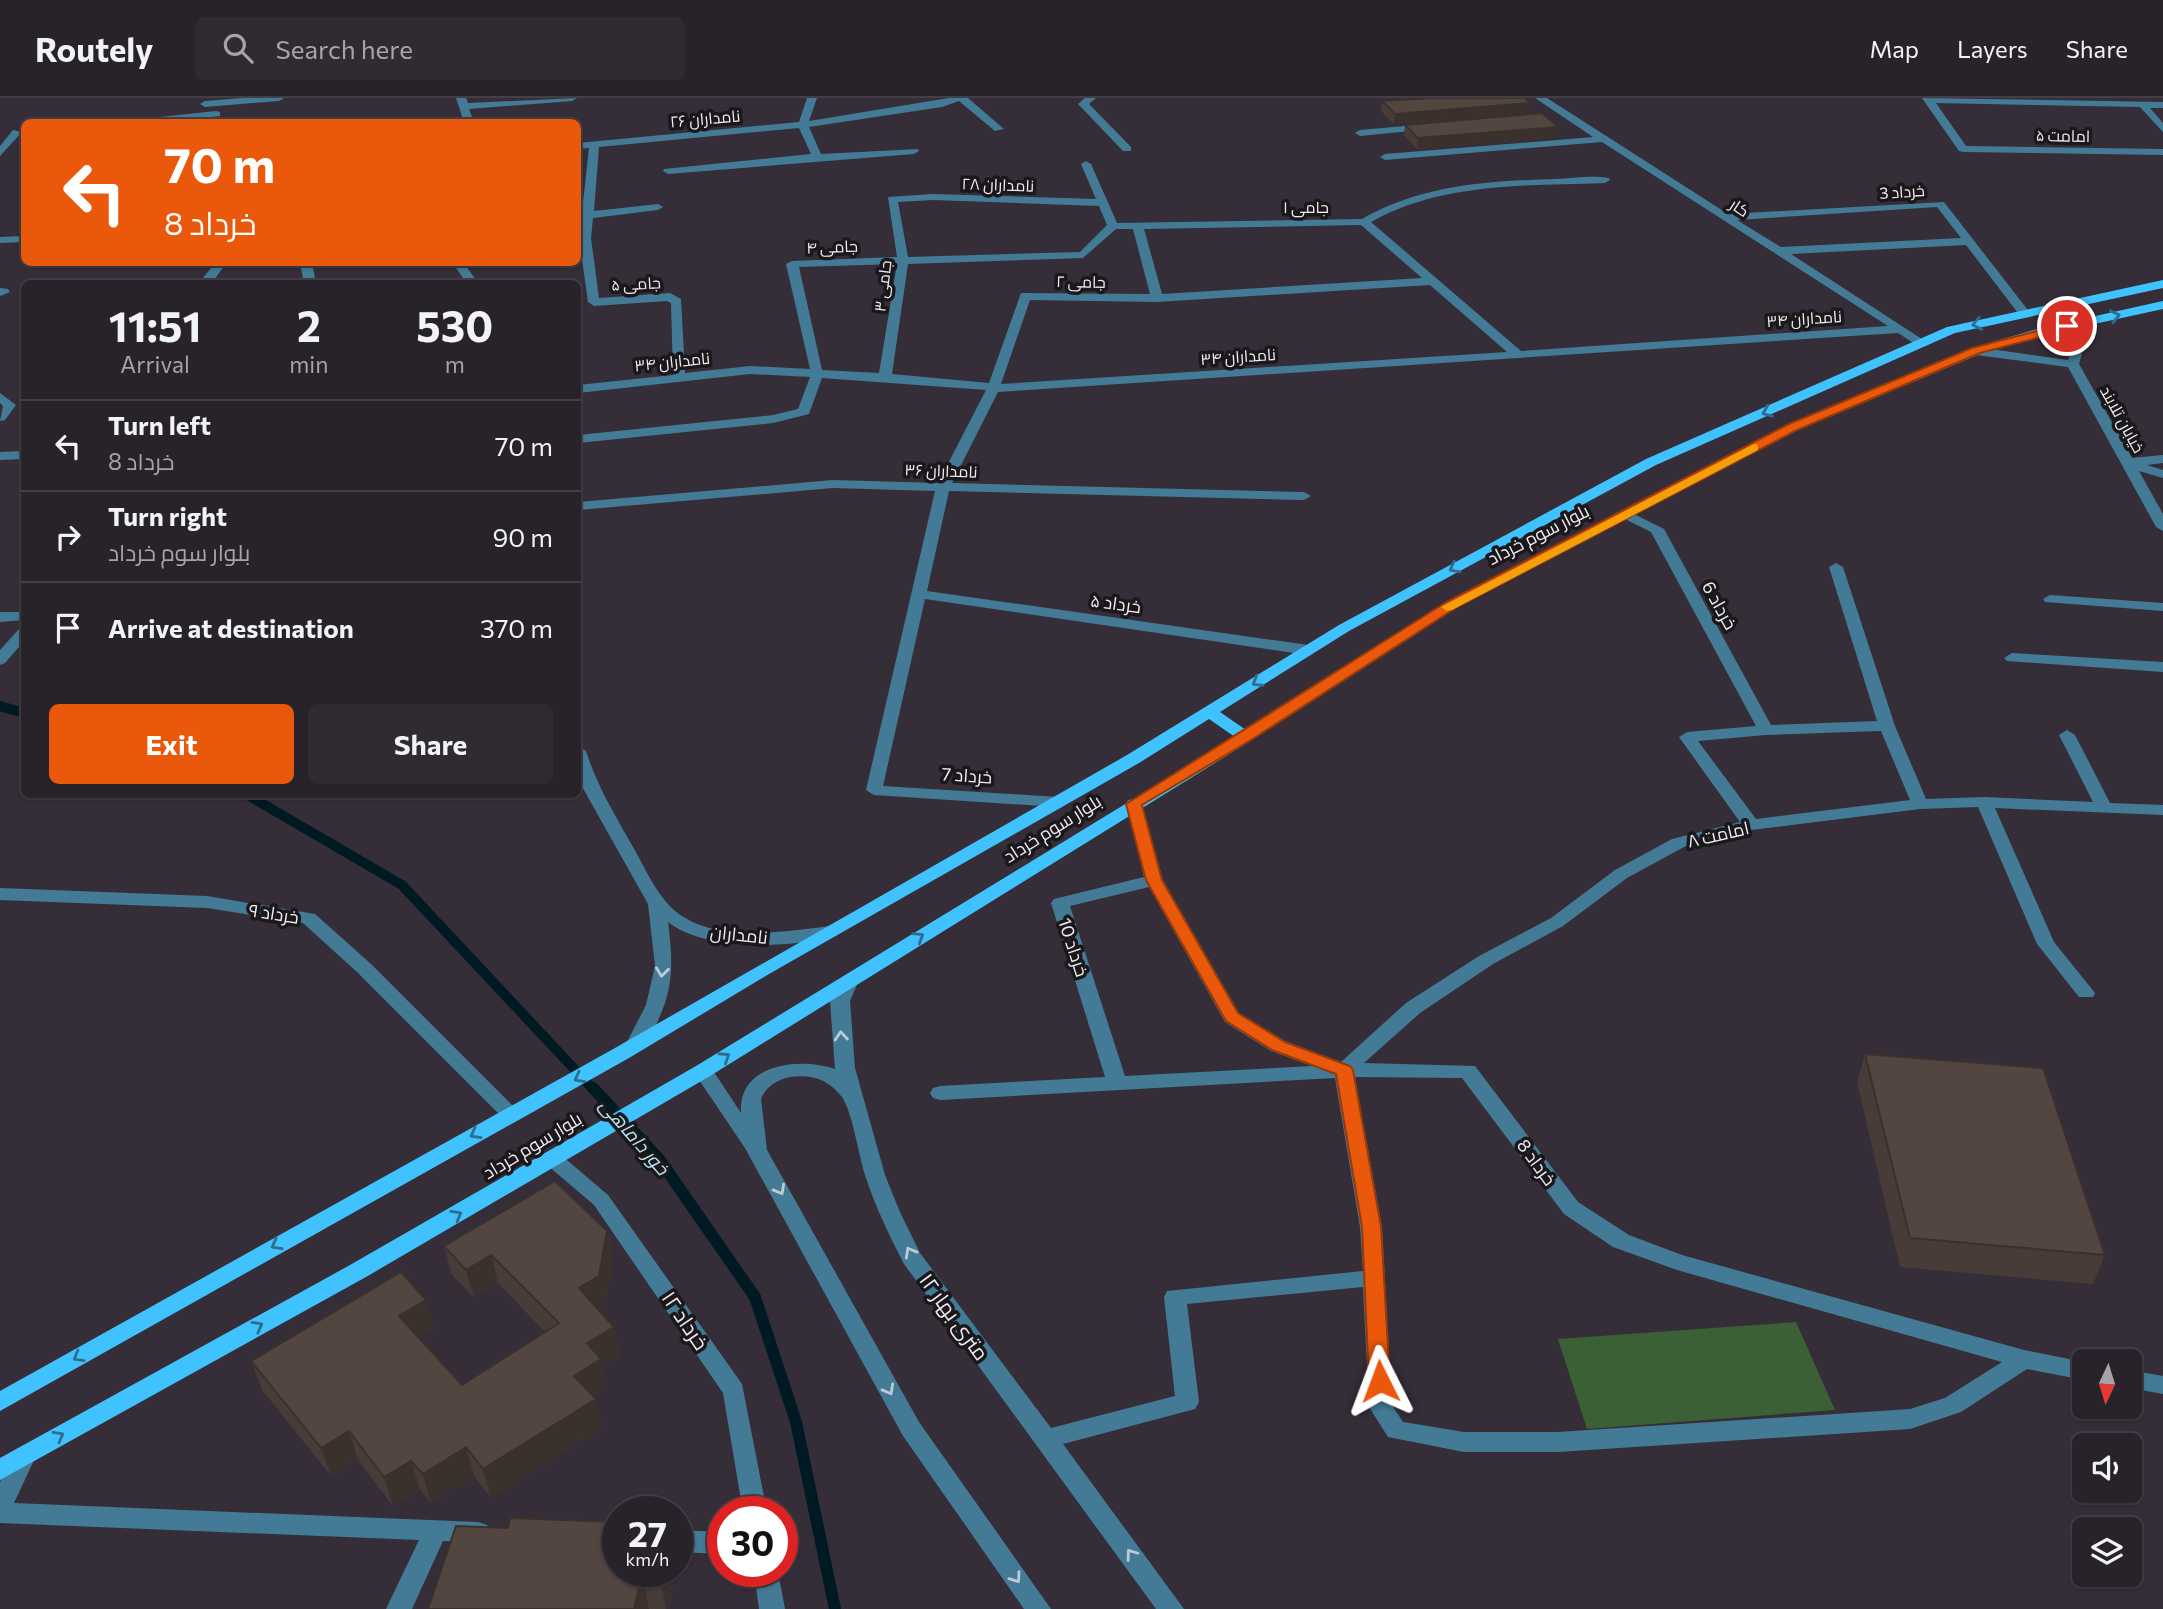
<!DOCTYPE html>
<meta charset="utf-8">
<style>
:root{--surface:#28222a;--page:#302a32;--text:#f1f3f6;--muted:#a5a4a8;--line:#443f47;--accent:#ea580c}
body{margin:0;font-family:Commissioner,Cairo,sans-serif;background:var(--page);color:var(--text);height:100vh;display:flex;flex-direction:column;font-size:26px;white-space:nowrap}
*{box-sizing:border-box;margin:0}
p{font-size:23px;color:var(--muted)}
.icon{flex:none;width:38px;height:38px;fill:none;stroke:currentColor;stroke-width:2;stroke-linecap:round;stroke-linejoin:round}
.map{position:relative;flex:1;overflow:hidden}
.panel{position:absolute;left:21px;top:182px;width:560px;height:518px;display:flex;flex-direction:column;background:var(--surface);border-radius:10px;box-shadow:0 2px 5px #0004,0 0 0 2px var(--line)}
.panel>*{flex:none}
.top-card{position:absolute;left:21px;top:21px;width:560px;height:147px;border-radius:10px;box-shadow:0 2px 5px #0004,0 0 0 2px var(--line);background:#ea580c;color:#fff;overflow:hidden}
.needle{width:46px;rotate:184deg}
.controls{position:absolute;left:2072px;top:1251px;display:grid;gap:14px}
.controls a{display:grid;place-items:center;width:70px;height:70px;border-radius:10px;background:var(--surface);box-shadow:0 2px 5px #0004,0 0 0 2px var(--line);font-size:35px}
.speed{position:absolute;left:602px;top:1398px;display:flex;gap:14px;font-size:35px;font-weight:700;text-align:center}
.speed>*{display:grid;place-content:center;width:91px;height:91px;border-radius:50%;background:var(--surface);box-shadow:0 2px 5px #0004,0 0 0 2px var(--line);line-height:1}
.speed small{font-size:18px;font-weight:400}
.speed .limit{border:10px solid #d22;background:#fff;color:#111}
.pin{position:absolute;display:grid;place-items:center;width:60px;height:60px;color:#fff;margin:-30px;border:4px solid #fff;border-radius:50%;box-shadow:0 2px 7px #0007}
.me{position:absolute;width:77px;margin:-38px;rotate:357deg;stroke-linejoin:round;filter:drop-shadow(0 0 5px #0008)}
.turn{display:flex;align-items:center;gap:24px;height:147px;padding:0 28px;font-size:32px}
.turn .icon{width:91px;height:91px;stroke-width:2.5}
.turn b{display:block;font-size:49px;line-height:60px}
.eta{display:flex;justify-content:space-evenly;align-items:center;height:119px;text-align:center}
.eta b{font-size:42px;font-weight:700;line-height:49px}
.button{display:flex;gap:14px;margin-top:auto;padding:14px 28px}
.button a{flex:1;height:80px;border-radius:10px;background:var(--accent);color:#fff;font-size:28px;font-weight:700;line-height:80px;text-align:center}
.button a+a{background:var(--page);color:var(--text)}
ul{padding:0;list-style:none}
li{display:flex;align-items:center;gap:21px;height:91px;padding:0 28px;border-top:2px solid var(--line)}
li div{flex:1}
li b{display:block;font-size:26px}
li em{font-style:normal}
header{display:flex;align-items:center;gap:42px;box-sizing:border-box;height:98px;padding:0 35px;background:var(--surface);border-bottom:2px solid var(--line)}
header strong{font-size:33px}
nav{display:flex;gap:38px;margin-inline-start:auto;font-size:24px}
.search{width:490px;height:63px;background:var(--page);display:flex;align-items:center;gap:18px;box-sizing:border-box;padding:0 24px;border-radius:10px;color:var(--muted);font-size:26px}
.map>svg:first-child{display:block}
.green{fill:#3b6035}
.lines{fill:none;stroke-linecap:round;stroke-linejoin:round}
.stream-far1{stroke:#001a24;stroke-width:10}
.stream{stroke:#001a24;stroke-width:12}
.minor{fill:#437b97;fill-rule:evenodd}
.major{fill:#40c2fe;fill-rule:evenodd}
.wall{fill:#473c37}
.shaded-wall{fill:#3a312d}
.building{fill:#534640;stroke:#3a312d;stroke-width:2}
.oneway{stroke:#2e6d8d}
.oneway2{stroke:#bccad7}
.route{fill:#ea580c;stroke:#983908;stroke-width:2}
.slow{fill:#f59e0b}
.labels{text-anchor:middle;dominant-baseline:central;stroke-width:7;stroke-linejoin:round;paint-order:stroke}
.far-street-label{font-size:16px;fill:#f0ecf2;stroke:#1b181c}
.street-label{font-size:18px;fill:#f0ecf2;stroke:#1b181c}
.water-label{font-size:19px;font-style:italic;fill:#b6e5f6;stroke:#1b181c}
.near-street-label{font-size:21px;fill:#f0ecf2;stroke:#1b181c}
</style>
<header>
<strong>Routely</strong>
<div class="search"><svg class="icon" aria-label="search" viewBox="0 0 24 24"><circle cx="10" cy="10" r="6"/><path d="M15 15l6 6"/></svg>Search here</div>
<nav><a>Map</a><a>Layers</a><a>Share</a></nav>
</header>
<div class="map">
<svg width="2163" height="1511" viewBox="0 0 2163 1511">
<rect width="100%" height="100%" fill="#352e38"/>
<polygon class="green" points="1796,1224 1835,1312 1587,1331 1558,1241"/>
<g class="lines">
<g class="stream-far1">
<polyline points="0,608 24,615"/>
<polyline points="246,696 402,787 594,992"/>
</g>
<polyline class="stream" points="593,990 659,1061 755,1199 796,1324 835,1511"/>
<g class="minor">
<polygon points="243,0 284,0 279,3 205,9 200,6 205,3"/>
<polygon points="456,0 466,0 468,5 577,0 572,3 469,11 474,24 464,24"/>
<path d="M807 0H817L809 23 949 0H968L1004 31 995 33 959 3 942 9 809 29 821 56 918 51 919 53 914 56 668 76 663 73 664 71 811 56 799 30 599 49 594 113 658 106 663 109 658 112 593 120 591 140 599 200 670 195 681 201 685 275 750 268 810 271 786 166 792 163 897 159 888 99 933 96 1096 101 1081 66 1086 63 1091 66 1117 125 1362 121C1421 87 1488 83 1555 81 1572 80 1592 77 1609 80L1610 82 1605 85C1526 88 1442 84 1371 124L1521 253 1888 228 1602 44 1385 62 1380 59 1385 56 1593 39 1535 0H1547L1728 116 1944 104 2031 216 2021 219 1966 147 1791 156 1928 245 1918 248 1898 235 998 294 952 385 1304 394 1311 398 1304 402 949 393 927 493 1308 547 1316 552 1308 557 925 501 883 688 1058 699 1066 704 1058 709 874 697 866 692 935 393 833 390 578 412V404L833 382 938 385 986 292 822 280 809 316 773 325 578 345V337L773 317 798 311 810 279 750 276 578 295V287L673 277 671 205 667 203 594 208 588 204 579 140 589 50 578 51V45L799 24ZM933 102 1099 108 1107 127 1080 154 908 159 898 104ZM1937 109 1961 140 1781 149 1737 122ZM1361 127 1422 180 1162 196 1144 131ZM1116 131H1133L1150 196 1021 195 989 285 892 276 908 166 1083 160ZM897 166 879 275 822 272 799 169ZM1430 187 1507 254 1001 286 1030 202 1157 204Z"/>
<polygon points="1085,0 1096,0 1089,6 1131,49 1131,53 1123,53 1080,8 1078,6"/>
<polygon points="1922,0 2163,4 2163,10 2150,10 2163,25 2163,34 2140,9 1936,5 1966,48 2163,51 2163,57 1963,54 1959,53"/>
<polygon points="216,13 220,14 220,18 165,24 136,24 141,21"/>
<polygon points="1427,26 1432,29 1431,31 1360,38 1355,35 1360,32"/>
<polygon points="13,32 22,34 0,58 0,48"/>
<polygon points="24,138 24,144 0,145 0,139"/>
<polygon points="216,164 227,164 211,186 198,186"/>
<polygon points="300,164 312,164 316,186 304,186"/>
<polygon points="452,164 463,164 479,186 467,186"/>
<polygon points="0,190 8,191 10,194 0,198"/>
<polygon points="2085,220 2091,224 2079,266 2132,360 2163,357 2163,365 2147,367 2163,372 2163,380 2139,373 2163,416 2163,433 2156,429 2068,269 1976,257 1970,253 1976,249 2068,262 2079,224"/>
<polygon points="0,295 16,307 5,322 0,323 3,308 0,305"/>
<polygon points="24,353 24,361 0,362 0,354"/>
<path d="M1626 412 1664 431 1771 627 1877 623 1829 469 1836 465 1843 469 1895 628 1926 701 1984 699 2093 704 2059 637 2067 632 2075 637 2110 705 2163 707V717L1995 710 2054 844 2095 895 2093 899H2079L2037 846 1978 709 1920 711 1751 732 1684 749 1627 780 1563 828 1493 866 1420 915 1364 965 1475 968 1578 1104 1629 1137 1682 1157 2024 1252 2084 1264V1282L2027 1271 1961 1314 1910 1331 1558 1354H1464L1388 1339 1369 1309 1363 1189 1187 1206 1199 1304 1195 1311 1063 1346 1184 1511H1156L904 1166C889 1137 875 1108 865 1077 859 1058 852 1013 842 999 828 981 812 976 790 979 776 982 766 989 761 1001L767 1052 919 1324 1051 1511H1024L903 1338 745 1050 693 973 696 968H710L741 1015C738 965 800 959 835 971L830 903 843 878H857L859 882 850 903 855 970 885 1077 900 1114 920 1155 1051 1330 1175 1298 1164 1199 1167 1193 1363 1173 1360 1129 1335 980 940 1002 933 1000 930 995 933 990 940 988 1105 979 1051 805 1054 801 1144 779 1126 706 1128 702 1134 701 1142 706 1163 782 1239 915 1285 943 1341 964 1406 905 1479 858 1551 820 1615 772 1672 741 1740 724 1679 639 1687 634 1756 628 1651 434 1621 419 1619 416ZM1881 633 1910 702 1756 721 1698 643 1766 637ZM1149 789 1225 924 1271 953 1312 968 1125 978 1070 808ZM1355 979 1462 980 1564 1116 1613 1149 1677 1172 2002 1264 1945 1300 1910 1311 1558 1334H1464L1403 1324 1392 1307 1382 1129Z"/>
<polygon points="2050,497 2163,505 2163,513 2045,504 2043,501"/>
<polygon points="0,514 24,514 24,522 0,524"/>
<polygon points="24,529 24,543 5,565 0,567 0,552 19,531"/>
<polygon points="2012,555 2163,564 2163,574 2007,563 2004,560"/>
<path d="M578 648 586 653C597 688 615 717 633 749 643 766 651 785 663 800 699 849 779 834 830 828L836 830 839 834 836 838C792 850 706 854 668 824 675 878 672 901 644 949H630L627 944 646 907 655 868 648 806 580 685Z"/>
<path d="M353 696H400C390 704 363 704 353 696Z"/>
<polygon points="0,790 207,798 315,816 371,866 521,1016 518,1021 504,1021 357,874 303,825 207,810 0,802"/>
<polygon points="554,1055 561,1057 608,1097 742,1286 767,1414 743,1414 723,1295 594,1107 547,1067 544,1062 547,1057"/>
<polygon points="2130,1272 2163,1278 2163,1296 2130,1290"/>
<polygon points="24,1348 32,1351 36,1358 14,1405 478,1424 487,1427 490,1434 487,1441 478,1444 443,1443 412,1511 386,1511 419,1442 0,1425 0,1384 16,1351"/>
<polygon points="677,1432 723,1434 723,1456 677,1454"/>
<polygon points="754,1474 778,1474 785,1511 759,1511"/>
</g>
<polygon class="major" points="2163,182 2163,190 1955,235 1656,367 1349,533 1220,614 1246,632 1448,503 1788,326 1972,250 2041,230 2163,203 2163,211 2044,237 1980,256 1798,332 1458,509 1252,642 710,978 366,1179 0,1382 0,1360 350,1167 696,968 1235,639 1209,621 1139,665 769,876 629,960 0,1313 0,1293 615,950 1127,657 1339,527 1646,361 1947,229"/>
</g>
<g class="wall">
<polygon points="1382,3 1529,15 1394,26 1381,13"/>
<polygon points="1405,27 1558,29 1557,39 1417,51 1404,37"/>
<polygon points="1865,956 2105,1157 2093,1186 1900,1169 1857,984"/>
<polygon points="607,1133 613,1161 605,1207 598,1211 614,1229 620,1258 603,1268 607,1290 593,1298 602,1330 491,1400 474,1378 431,1405 420,1391 393,1408 358,1362 331,1378 262,1292 251,1263 434,1231 419,1240 462,1287 545,1234 498,1185 474,1200 452,1177 444,1148"/>
<polygon points="456,1428 676,1474 669,1511 428,1511"/>
</g>
<g class="shaded-wall">
<polygon points="1530,5 1529,15 1394,26 1395,16"/>
<polygon points="1558,29 1557,39 1417,51 1418,40"/>
<polygon points="607,1133 613,1161 605,1207 585,1219 579,1190"/>
<polygon points="491,1157 498,1185 474,1200 466,1172"/>
<polygon points="426,1202 434,1231 408,1247 399,1218"/>
<polygon points="614,1229 620,1258 603,1268 607,1290 581,1306 574,1278 587,1245"/>
<polygon points="596,1301 602,1330 491,1400 483,1371"/>
<polygon points="349,1333 358,1362 331,1378 321,1350"/>
<polygon points="466,1349 474,1378 431,1405 423,1376"/>
<polygon points="411,1363 420,1391 393,1408 384,1379"/>
<polygon points="660,1474 676,1474 669,1511 666,1511 660,1477"/>
<polygon points="642,1477 649,1511 634,1511"/>
</g>
<g class="building">
<polygon points="1431,0 1525,0 1530,5 1395,16 1382,3"/>
<polygon points="1542,15 1558,29 1418,40 1405,27"/>
<polygon points="1865,956 2043,970 2105,1157 1910,1140"/>
<polygon points="555,1083 607,1133 599,1178 579,1190 614,1229 587,1245 601,1261 574,1278 596,1301 483,1371 466,1349 423,1376 411,1363 384,1379 349,1333 321,1350 251,1263 401,1174 426,1202 399,1218 462,1287 559,1225 491,1157 466,1172 444,1148"/>
<polygon points="510,1420 618,1424 618,1474 660,1474 660,1477 642,1477 634,1511 428,1511 456,1428 508,1430"/>
</g>
<defs><path id="oneway-chevron" d="M-2-3.5L2.5 0L-2 3.5" fill="none" stroke-width="1.6" stroke-linecap="round" stroke-linejoin="round" transform="scale(1.75)"/></defs>
<g class="oneway">
<use href="#oneway-chevron" transform="translate(2115 218) rotate(-12)"/>
<use href="#oneway-chevron" transform="translate(1977 226) rotate(168)"/>
<use href="#oneway-chevron" transform="translate(1767 314) rotate(157)"/>
<use href="#oneway-chevron" transform="translate(1454 470) rotate(152)"/>
<use href="#oneway-chevron" transform="translate(1257 584) rotate(148)"/>
<use href="#oneway-chevron" transform="translate(919 839) rotate(-32)"/>
<use href="#oneway-chevron" transform="translate(725 959) rotate(-33)"/>
<use href="#oneway-chevron" transform="translate(579 980) rotate(151)"/>
<use href="#oneway-chevron" transform="translate(475 1036) rotate(151)"/>
<use href="#oneway-chevron" transform="translate(457 1117) rotate(-30)"/>
<use href="#oneway-chevron" transform="translate(276 1147) rotate(151)"/>
<use href="#oneway-chevron" transform="translate(258 1228) rotate(-29)"/>
<use href="#oneway-chevron" transform="translate(78 1259) rotate(150)"/>
<use href="#oneway-chevron" transform="translate(59 1338) rotate(-29)"/>
</g>
<g class="oneway2">
<use href="#oneway-chevron" transform="translate(662 874) rotate(97)"/>
<use href="#oneway-chevron" transform="translate(841 938) rotate(-95)"/>
<use href="#oneway-chevron" transform="translate(780 1092) rotate(61)"/>
<use href="#oneway-chevron" transform="translate(910 1154) rotate(-119)"/>
<use href="#oneway-chevron" transform="translate(889 1292) rotate(61)"/>
<use href="#oneway-chevron" transform="translate(1131 1456) rotate(-126)"/>
<use href="#oneway-chevron" transform="translate(1016 1480) rotate(55)"/>
</g>
<polygon class="route" points="2067,225 2072,228 2071,231 1980,255 1797,332 1457,509 1251,642 1142,707 1162,782 1238,915 1285,944 1350,968 1353,972 1381,1129 1390,1283 1387,1289 1380,1291 1373,1289 1369,1283 1362,1129 1336,976 1272,952 1226,923 1146,782 1126,706 1448,503 1789,326 1972,250"/>
<polygon class="slow" points="1754,346 1758,347 1758,352 1452,512 1447,513 1441,509"/>
<g class="labels">
<g class="far-street-label">
<text transform="translate(705 20) rotate(-5)">نامداران ۲۶</text>
<text transform="translate(2063 37) rotate(1)">امامت ۵</text>
<text transform="translate(998 86) rotate(2)">نامداران ۲۸</text>
<text transform="translate(1902 93) rotate(-4)">خرداد 3</text>
<text x="1306" y="108">جامی ۱</text>
<text transform="translate(1740 109) rotate(33)">کار</text>
<text transform="translate(832 148) rotate(-2)">جامی ۴</text>
<text transform="translate(1081 183) rotate(1)">جامی ۲</text>
<text transform="translate(636 185) rotate(-3)">جامی ۵</text>
<text transform="translate(882 188) rotate(-83)">جامی ۳</text>
<text transform="translate(1804 220) rotate(-4)">نامداران ۳۴</text>
<text transform="translate(1238 258) rotate(-4)">نامداران ۳۴</text>
<text transform="translate(672 263) rotate(-6)">نامداران ۳۴</text>
<text transform="translate(2123 321) rotate(61)">خیابان تلابند</text>
<text transform="translate(941 372) rotate(2)">نامداران ۳۶</text>
</g>
<g class="street-label">
<text transform="translate(1538 436) rotate(-27)">بلوار سوم خرداد</text>
<text transform="translate(1116 505) rotate(8)">خرداد ۵</text>
<text transform="translate(1720 507) rotate(61)">خرداد 6</text>
<text transform="translate(967 677) rotate(4)">خرداد 7</text>
<text transform="translate(1052 730) rotate(-32)">بلوار سوم خرداد</text>
<text transform="translate(1718 736) rotate(-13)">امامت ۸</text>
<text transform="translate(274 815) rotate(9)">خرداد ۹</text>
<text transform="translate(739 836) rotate(6)">نامداران</text>
<text transform="translate(1074 849) rotate(72)">خرداد 10</text>
<text transform="translate(532 1047) rotate(-31)">بلوار سوم خرداد</text>
<text transform="translate(1537 1064) rotate(54)">خرداد 8</text>
</g>
<g class="water-label">
<text transform="translate(635 1038) rotate(49)">خور داماهی</text>
</g>
<g class="near-street-label">
<text transform="translate(955 1218) rotate(54)">۱۲ متری بهار</text>
<text transform="translate(686 1222) rotate(56)">خرداد ۱۲</text>
</g>
</g>
</svg>
<div class="controls">
<a><svg class="needle" viewBox="-14 -14 28 28"><path d="M0-13l5 13h-10z" fill="#e53935"/><path d="M0 13l5-13h-10z" fill="#a5a4a8"/></svg></a>
<a><svg class="icon" aria-label="sound" viewBox="0 0 24 24"><path d="M4 9h4l5-4v14l-5-4H4zM17 9q2 3 0 6"/></svg></a>
<a><svg class="icon" aria-label="layers" viewBox="0 0 24 24"><path d="M12 4l9 5-9 5-9-5zM3 14l9 5 9-5"/></svg></a>
</div>
<div class="speed"><div>27<small>km/h</small></div><div class="limit">30</div></div>
<div class="pin" style="left:2067px;top:228px;background:#d93025"><svg class="icon" aria-label="arrive" viewBox="0 0 24 24"><path d="M6 21V4h12l-3 4 3 4H6"/></svg></div>
<svg class="me" style="left:1380px;top:1283px" viewBox="-20 -20 40 40"><path d="M0-17L14 15 0 8-14 15z" fill="#ea580c" stroke="#fff" stroke-width="4"/></svg>
<div class="top-card">
<div class="turn"><svg class="icon" aria-label="left" viewBox="0 0 24 24"><path d="M17 20v-9H6M10 6l-5 5 5 5"/></svg><div><b>70 m</b>خرداد 8</div></div>
</div>
<section class="panel">
<div class="eta">
<div><b>11:51</b><p>Arrival</p></div>
<div><b>2</b><p>min</p></div>
<div><b>530</b><p>m</p></div>
</div>
<ul>
<li><svg class="icon" aria-label="left" viewBox="0 0 24 24"><path d="M17 20v-9H6M10 6l-5 5 5 5"/></svg><div><b>Turn left</b><p>خرداد 8</p></div><em>70 m</em></li>
<li><svg class="icon" aria-label="right" viewBox="0 0 24 24"><path d="M7 20v-9h11M14 6l5 5-5 5"/></svg><div><b>Turn right</b><p>بلوار سوم خرداد</p></div><em>90 m</em></li>
<li><svg class="icon" aria-label="arrive" viewBox="0 0 24 24"><path d="M6 21V4h12l-3 4 3 4H6"/></svg><div><b>Arrive at destination</b></div><em>370 m</em></li>
</ul>
<div class="button"><a>Exit</a><a>Share</a></div>
</section>
</div>
